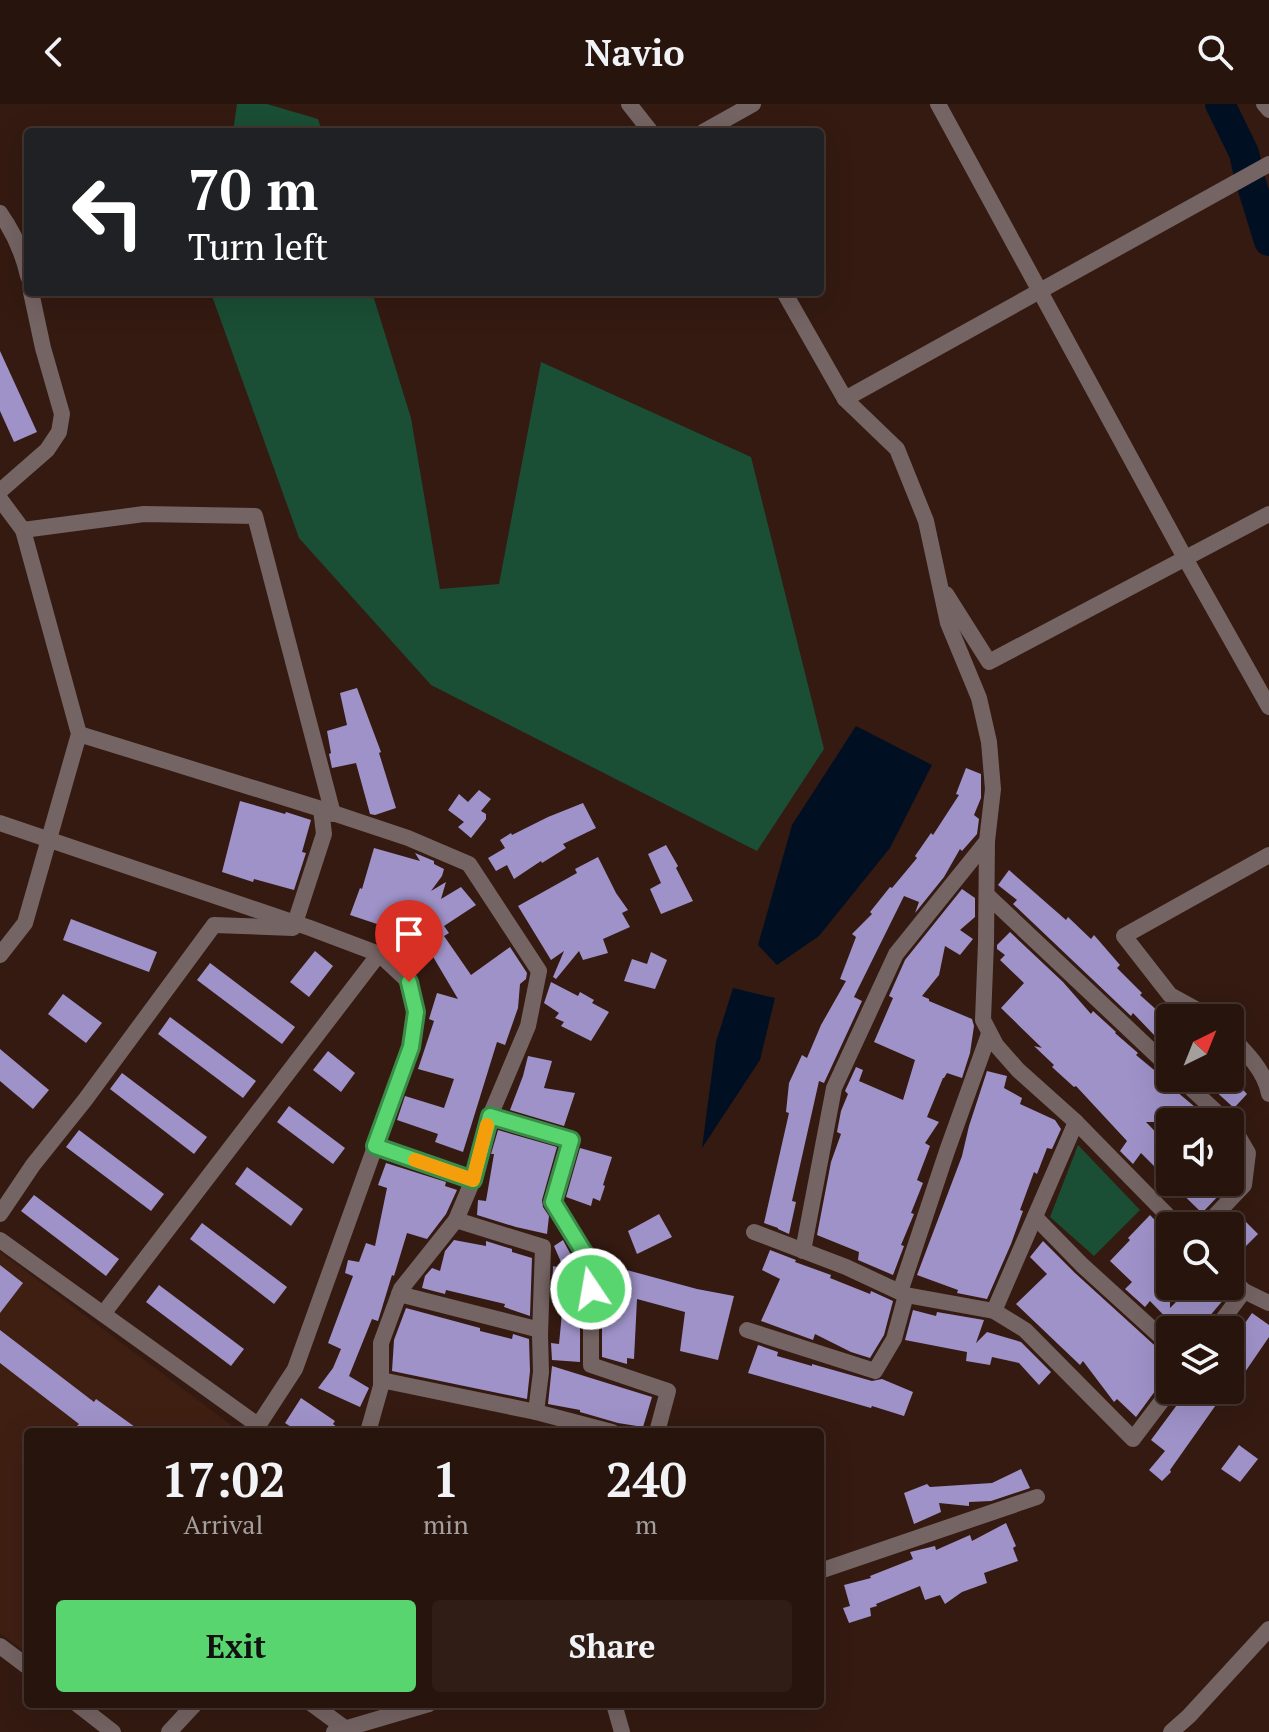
<!DOCTYPE html>
<style>
:root{--surface:#27140d;--page:#2f1d16;--text:#f1f3f6;--muted:#a49e9d;--line:#43332e;--accent:#59d56f}
body{margin:0;font-family:"PT Serif",serif;background:var(--page);color:var(--text);height:100vh;display:flex;flex-direction:column;font-size:30px;white-space:nowrap}
*{box-sizing:border-box;margin:0}
p{font-size:26px;color:var(--muted)}
.icon{flex:none;width:44px;height:44px;fill:none;stroke:currentColor;stroke-width:2;stroke-linecap:round;stroke-linejoin:round}
.map{position:relative;flex:1;overflow:hidden}
.sheet{position:absolute;left:24px;top:1324px;width:800px;height:280px;display:flex;flex-direction:column;background:var(--surface);border-radius:8px;box-shadow:0 8px 32px #0002,0 0 0 2px var(--line)}
.sheet>*{flex:none}
.top-card{position:absolute;left:24px;top:24px;width:800px;height:168px;border-radius:8px;box-shadow:0 8px 32px #0002,0 0 0 2px var(--line);background:#202124;color:#fff;overflow:hidden}
.needle{width:52px;rotate:43deg}
.fabs{position:absolute;left:1156px;top:900px;display:grid;gap:16px}
.fabs a{display:grid;place-items:center;width:88px;height:88px;border-radius:8px;background:var(--surface);box-shadow:0 8px 32px #0002,0 0 0 2px var(--line);font-size:40px}
.pin{position:absolute;display:grid;place-items:center;width:68px;height:68px;color:#fff;margin:-82px -34px;border-radius:50% 50% 50% 0;rotate:-45deg;box-shadow:0 0 8px #0007}
.pin .icon{rotate:45deg}
.me{position:absolute;width:88px;margin:-44px;rotate:348deg;stroke-linejoin:round;filter:drop-shadow(0 0 6px #0008)}
.turn{display:flex;align-items:center;gap:28px;height:168px;padding:0 32px;font-size:36px}
.turn .icon{width:104px;height:104px;stroke-width:2.5}
.turn b{display:block;font-size:56px;line-height:68px}
.eta{display:flex;justify-content:space-evenly;align-items:center;height:136px;text-align:center}
.eta b{font-size:48px;font-weight:600;line-height:56px}
.primary-button{display:flex;gap:16px;margin-top:auto;padding:16px 32px}
.primary-button a{flex:1;height:92px;border-radius:8px;background:var(--accent);color:#111;font-size:32px;font-weight:600;line-height:92px;text-align:center}
.primary-button a+a{background:var(--page);color:var(--text)}
header{display:flex;justify-content:space-between;align-items:center;height:104px;padding:0 32px;background:var(--surface);font-size:36px;font-weight:600}
.map>svg:first-child{display:block}
.built{fill:#401f13}
.green{fill:#1a4e35}
.water{fill:#001022}
.lines{fill:none;stroke-linecap:round;stroke-linejoin:round}
.river{stroke:#001022;stroke-width:30}
.building{fill:#9f92c9}
.street{stroke:#746463;stroke-width:16}
.route-casing{stroke:#3a8a48;stroke-width:20}
.route{stroke:#59d56f;stroke-width:14}
.slow{stroke:#f59e0b;stroke-width:14}
</style>
<header><svg class="icon" aria-label="back" viewBox="0 0 24 24"><path d="M15 5l-7 7 7 7"/></svg>Navio<svg class="icon" aria-label="search" viewBox="0 0 24 24"><circle cx="10" cy="10" r="6"/><path d="M15 15l6 6"/></svg></header>
<div class="map">
<svg width="1269" height="1628" viewBox="0 0 1269 1628">
<rect width="100%" height="100%" fill="#341a11"/>
<polygon class="built" points="0,1148 235,1324 232,1328 28,1328 28,1550 0,1529"/>
<g class="green">
<polygon points="237,0 267,0 318,15 322,28 233,28"/>
<polygon points="212,188 372,188 411,314 440,485 499,480 541,258 751,353 824,645 757,747 431,581 299,434 212,192"/>
<polygon points="1078,1041 1140,1106 1094,1152 1050,1113"/>
</g>
<g class="water">
<polygon points="856,622 932,661 890,744 819,832 777,861 758,841 792,721"/>
<polygon points="733,884 775,894 760,956 702,1044 716,938"/>
</g>
<g class="lines">
<polyline class="river" points="1220,0 1244,49 1249,72 1269,137"/>
</g>
<g class="building">
<polygon points="0,247 37,328 14,338 0,307"/>
<polygon points="357,584 381,648 379,649 396,704 375,711 370,710 356,659 332,664 329,650 331,649 327,627 347,621 340,589"/>
<polygon points="966,664 981,670 981,694 974,711 979,715 977,730 962,747 960,745 944,773 915,809 919,798 904,792 854,893 862,897 824,979 819,977 792,1097 796,1098 789,1130 778,1125 778,1124 764,1119 789,1009 786,1008 789,979 802,951 807,954 821,921 846,877 840,875 856,833 852,830 872,810 870,808 890,783 892,784 917,754 915,752 931,729 933,731 959,691 956,690"/>
<polygon points="479,686 491,695 481,707 486,710 486,715 471,734 458,723 464,718 448,706 459,690 468,698"/>
<polygon points="240,697 285,710 286,708 311,716 302,748 306,749 294,786 254,775 253,778 222,768"/>
<polygon points="583,699 596,724 563,740 566,744 542,759 541,757 514,775 507,761 496,767 488,754 505,744 500,736 511,729 512,731 548,713"/>
<polygon points="666,741 678,762 676,764 693,797 661,810 650,785 661,779 648,750"/>
<polygon points="374,744 420,757 415,749 434,757 434,760 444,765 442,772 431,787 446,778 441,795 461,783 476,801 444,822 449,829 444,832 471,871 510,843 527,869 526,875 520,880 518,904 505,941 497,938 463,1048 435,1038 438,1030 397,1016 405,992 444,1004 454,975 418,965 434,917 429,915 437,889 458,895 422,834 417,840 390,817 389,824 350,811 360,784 362,785"/>
<polygon points="598,753 616,789 628,806 622,809 630,823 603,835 608,849 583,856 579,847 556,875 553,873 564,847 551,856 518,802 577,769 575,765"/>
<polygon points="1009,766 1066,816 1068,813 1091,835 1094,831 1120,861 1117,864 1142,889 1140,891 1170,918 1170,943 1157,930 1155,932 1133,909 1131,912 1013,800 1017,796 998,781"/>
<polygon points="962,785 975,794 975,813 960,826 973,835 960,851 945,842 939,871 922,892 929,895 929,897 972,915 974,922 970,949 962,974 947,969 944,974 943,974 927,1013 939,1018 925,1039 930,1042 917,1076 923,1079 911,1109 914,1110 901,1141 904,1142 893,1171 858,1156 859,1148 817,1131 831,1058 841,1030 837,1028 841,1007 848,990 845,987 856,963 863,966 859,977 903,996 915,956 874,938 893,894 889,892 905,856"/>
<polygon points="71,815 157,848 149,868 63,836"/>
<polygon points="1010,828 1063,878 1091,910 1093,907 1116,928 1115,929 1138,949 1136,951 1165,975 1164,977 1195,1003 1194,1005 1207,1018 1146,1018 1170,1043 1170,1078 1141,1049 1133,1060 1120,1047 1127,1037 1076,982 1074,983 1052,963 1054,961 1034,942 1042,944 1001,904 1024,879 1000,856 1005,851 997,845 997,841"/>
<polygon points="315,847 333,862 309,893 290,878"/>
<polygon points="651,848 667,856 655,885 624,877 632,855 647,860"/>
<polygon points="210,859 295,923 282,940 197,876"/>
<polygon points="551,878 578,892 580,888 594,896 592,899 609,908 591,937 561,922 564,918 555,914 559,909 544,899"/>
<polygon points="63,890 102,919 86,939 48,910"/>
<polygon points="170,913 256,977 243,994 158,930"/>
<polygon points="0,945 49,986 33,1005 0,977"/>
<polygon points="328,947 355,969 341,988 313,966"/>
<polygon points="528,952 552,957 544,984 575,989 564,1022 510,1006 523,972"/>
<polygon points="987,967 1007,972 1004,984 1022,994 1020,1000 1055,1016 1061,1025 1052,1045 1047,1044 1037,1070 1034,1068 1020,1106 1023,1107 1011,1140 987,1195 957,1189 958,1186 917,1171 962,1052 969,1022"/>
<polygon points="122,969 207,1033 194,1050 110,985"/>
<polygon points="1208,974 1232,974 1247,990 1234,1004 1212,984 1215,981"/>
<polygon points="289,1002 345,1044 333,1060 277,1018"/>
<polygon points="79,1026 164,1090 151,1107 66,1043"/>
<polygon points="498,1026 557,1043 542,1096 543,1103 549,1112 547,1130 516,1123 477,1111 478,1096 486,1097 494,1050 491,1050"/>
<polygon points="580,1044 612,1053 603,1081 605,1082 600,1097 593,1094 591,1102 566,1093"/>
<polygon points="386,1059 446,1078 445,1082 457,1086 446,1110 427,1135 407,1129 394,1172 392,1171 378,1217 372,1215 349,1272 369,1284 360,1303 318,1284 333,1264 341,1245 328,1239 353,1172 345,1169 348,1156 359,1158 366,1139 375,1142 387,1084 378,1081"/>
<polygon points="247,1063 303,1105 291,1122 235,1080"/>
<polygon points="1170,1078 1227,1078 1216,1090 1220,1090 1202,1109"/>
<polygon points="34,1091 119,1155 106,1172 21,1107"/>
<polygon points="1235,1107 1258,1130 1242,1146 1230,1134 1230,1122 1220,1122"/>
<polygon points="659,1110 672,1133 637,1150 628,1127"/>
<polygon points="1150,1111 1170,1132 1170,1204 1192,1182 1223,1182 1230,1188 1208,1214 1210,1215 1201,1226 1178,1226 1150,1197 1145,1203 1125,1185 1132,1178 1110,1157 1130,1136 1128,1134"/>
<polygon points="202,1119 287,1183 274,1200 190,1135"/>
<polygon points="454,1136 486,1142 486,1137 512,1145 512,1148 532,1154 530,1212 504,1203 505,1200 446,1186 445,1190 422,1184 425,1172 432,1164 440,1167 445,1147"/>
<polygon points="563,1136 580,1168 580,1258 552,1256 551,1239 559,1240 562,1209 559,1209 560,1200 552,1199 553,1162 564,1165 554,1142"/>
<polygon points="1043,1137 1075,1169 1163,1249 1170,1253 1170,1275 1161,1279 1136,1313 1117,1295 1114,1298 1083,1257 1080,1261 1016,1200 1047,1170 1030,1153"/>
<polygon points="770,1146 796,1156 795,1158 831,1171 830,1174 870,1190 871,1187 893,1197 884,1231 870,1254 851,1248 815,1230 813,1236 761,1217 780,1175 762,1166"/>
<polygon points="0,1161 23,1179 0,1209"/>
<polygon points="611,1164 623,1165 697,1185 734,1192 718,1256 680,1247 685,1208 637,1195 634,1255 627,1254 627,1260 602,1253 602,1173 610,1173"/>
<polygon points="159,1181 244,1245 231,1262 146,1198"/>
<polygon points="406,1204 480,1224 480,1227 512,1235 513,1230 529,1235 530,1267 527,1295 392,1267 394,1236"/>
<polygon points="913,1206 936,1212 937,1208 984,1216 976,1239 987,1228 1021,1238 1051,1268 1039,1281 1019,1259 992,1253 990,1261 966,1257 967,1248 905,1236"/>
<polygon points="1252,1209 1269,1221 1269,1233 1245,1268 1243,1266 1230,1284 1230,1228 1236,1232"/>
<polygon points="0,1226 94,1298 96,1295 142,1328 85,1328 77,1322 79,1320 0,1259"/>
<polygon points="758,1241 778,1248 777,1252 812,1262 812,1260 872,1277 882,1275 913,1288 904,1312 872,1302 871,1304 748,1269"/>
<polygon points="552,1262 652,1293 643,1323 618,1319 580,1308 580,1306 548,1300"/>
<polygon points="1188,1286 1205,1286 1218,1298 1170,1366 1171,1368 1162,1377 1149,1366 1165,1347 1151,1336"/>
<polygon points="301,1294 335,1317 333,1320 343,1328 299,1328 285,1319"/>
<polygon points="1239,1341 1258,1355 1240,1378 1221,1365"/>
<polygon points="1021,1365 1030,1384 991,1397 969,1398 969,1402 939,1399 941,1408 914,1420 904,1389 927,1380 930,1383 992,1379"/>
<polygon points="1006,1419 1016,1442 1013,1444 1018,1457 984,1469 987,1479 962,1488 945,1500 940,1491 925,1496 920,1482 876,1500 877,1502 870,1504 871,1512 849,1519 843,1504 850,1502 844,1481 871,1474 870,1472 913,1455 910,1448 935,1442 936,1446 970,1431 972,1437"/>
</g>
<g class="lines">
<g class="street">
<polyline points="629,0 651,28"/>
<polyline points="938,0 1185,454 1269,603"/>
<polyline points="1264,0 1269,6"/>
<polyline points="703,28 753,0"/>
<path d="M0 109C14 129 23 149 28 172"/>
<polyline points="784,188 845,295 897,345 926,417 948,519 979,594 989,638 993,685 987,737 986,839 983,916 996,941 1018,966 1076,1018 1178,1122"/>
<polyline points="845,295 1269,60"/>
<polyline points="0,387 47,346 59,328 62,310 43,244 31,188"/>
<polyline points="0,395 23,426 79,630 25,819 0,851"/>
<polyline points="23,426 144,410 255,412 333,710"/>
<polyline points="946,490 989,558 1269,410"/>
<polyline points="79,630 321,705 408,734 469,760 539,867 528,922 490,1012 473,1076 456,1116 401,1185 381,1239 381,1282 368,1328"/>
<polyline points="0,719 310,824 379,850 409,878 416,908 411,943 295,1265 254,1328"/>
<polyline points="987,791 1170,964"/>
<polyline points="295,819 324,730 321,705"/>
<polyline points="1212,914 1170,891 1124,832 1269,751"/>
<path d="M1230 932C1246 948 1265 967 1269 990"/>
<polyline points="1180,974 1227,1018"/>
<polyline points="490,1012 571,1036 553,1098 591,1160 591,1261 668,1287 657,1328"/>
<polyline points="375,1042 473,1076"/>
<polyline points="0,1110 33,1061 85,996 214,821 293,824"/>
<polyline points="1035,1113 1082,1161 1170,1241"/>
<polyline points="456,1116 543,1143 540,1231 541,1268 536,1308 612,1328"/>
<polyline points="1205,1122 1244,1081 1248,1049 1234,1025 1230,1021"/>
<polyline points="754,1128 846,1163 906,1191 994,1207 1025,1226 1133,1335 1170,1286"/>
<polyline points="0,1136 259,1322"/>
<polyline points="803,1147 834,984 896,850 987,737"/>
<polyline points="1230,1173 1244,1187 1269,1199"/>
<polyline points="900,1188 947,1047 989,930"/>
<polyline points="399,1190 540,1226"/>
<polyline points="994,1207 1076,1018"/>
<polyline points="103,1210 379,850"/>
<polyline points="747,1226 875,1267 894,1235 906,1191"/>
<polyline points="1215,1226 1244,1187"/>
<polyline points="381,1276 536,1308"/>
<polyline points="820,1467 1037,1393"/>
<polyline points="0,1542 28,1563"/>
<polyline points="77,1600 113,1628"/>
<polyline points="312,1600 346,1625"/>
<polyline points="614,1600 622,1628"/>
<polyline points="169,1628 195,1600"/>
<polyline points="334,1628 429,1600"/>
<polyline points="1171,1628 1189,1612 1269,1525"/>
</g>
</g>
<g class="lines">
<defs>
<polyline id="route" points="409,878 416,908 411,943 375,1042 473,1076 490,1012 571,1036 553,1098 591,1160 591,1185"/>
</defs>
<use href="#route" class="route-casing"/>
<use href="#route" class="route"/>
<polyline class="slow" points="415,1056 473,1076 487,1021"/>
</g>
</svg>
<div class="fabs">
<a><svg class="needle" viewBox="-14 -14 28 28"><path d="M0-13l5 13h-10z" fill="#e53935"/><path d="M0 13l5-13h-10z" fill="#a49e9d"/></svg></a>
<a><svg class="icon" aria-label="sound" viewBox="0 0 24 24"><path d="M4 9h4l5-4v14l-5-4H4zM17 9q2 3 0 6"/></svg></a>
<a><svg class="icon" aria-label="search" viewBox="0 0 24 24"><circle cx="10" cy="10" r="6"/><path d="M15 15l6 6"/></svg></a>
<a><svg class="icon" aria-label="layers" viewBox="0 0 24 24"><path d="M12 4l9 5-9 5-9-5zM3 14l9 5 9-5"/></svg></a>
</div>
<div class="pin" style="left:409px;top:878px;background:#d93025"><svg class="icon" aria-label="arrive" viewBox="0 0 24 24"><path d="M6 21V4h12l-3 4 3 4H6"/></svg></div>
<svg class="me" style="left:591px;top:1185px" viewBox="-20 -20 40 40"><circle r="17" fill="#59d56f" stroke="#fff" stroke-width="3"/><path d="M0-11L8 9 0 5-8 9z" fill="#fff"/></svg>
<div class="top-card">
<div class="turn"><svg class="icon" aria-label="left" viewBox="0 0 24 24"><path d="M17 20v-9H6M10 6l-5 5 5 5"/></svg><div><b>70 m</b>Turn left</div></div>
</div>
<section class="sheet">
<div class="eta">
<div><b>17:02</b><p>Arrival</p></div>
<div><b>1</b><p>min</p></div>
<div><b>240</b><p>m</p></div>
</div>
<div class="primary-button"><a>Exit</a><a>Share</a></div>
</section>
</div>
